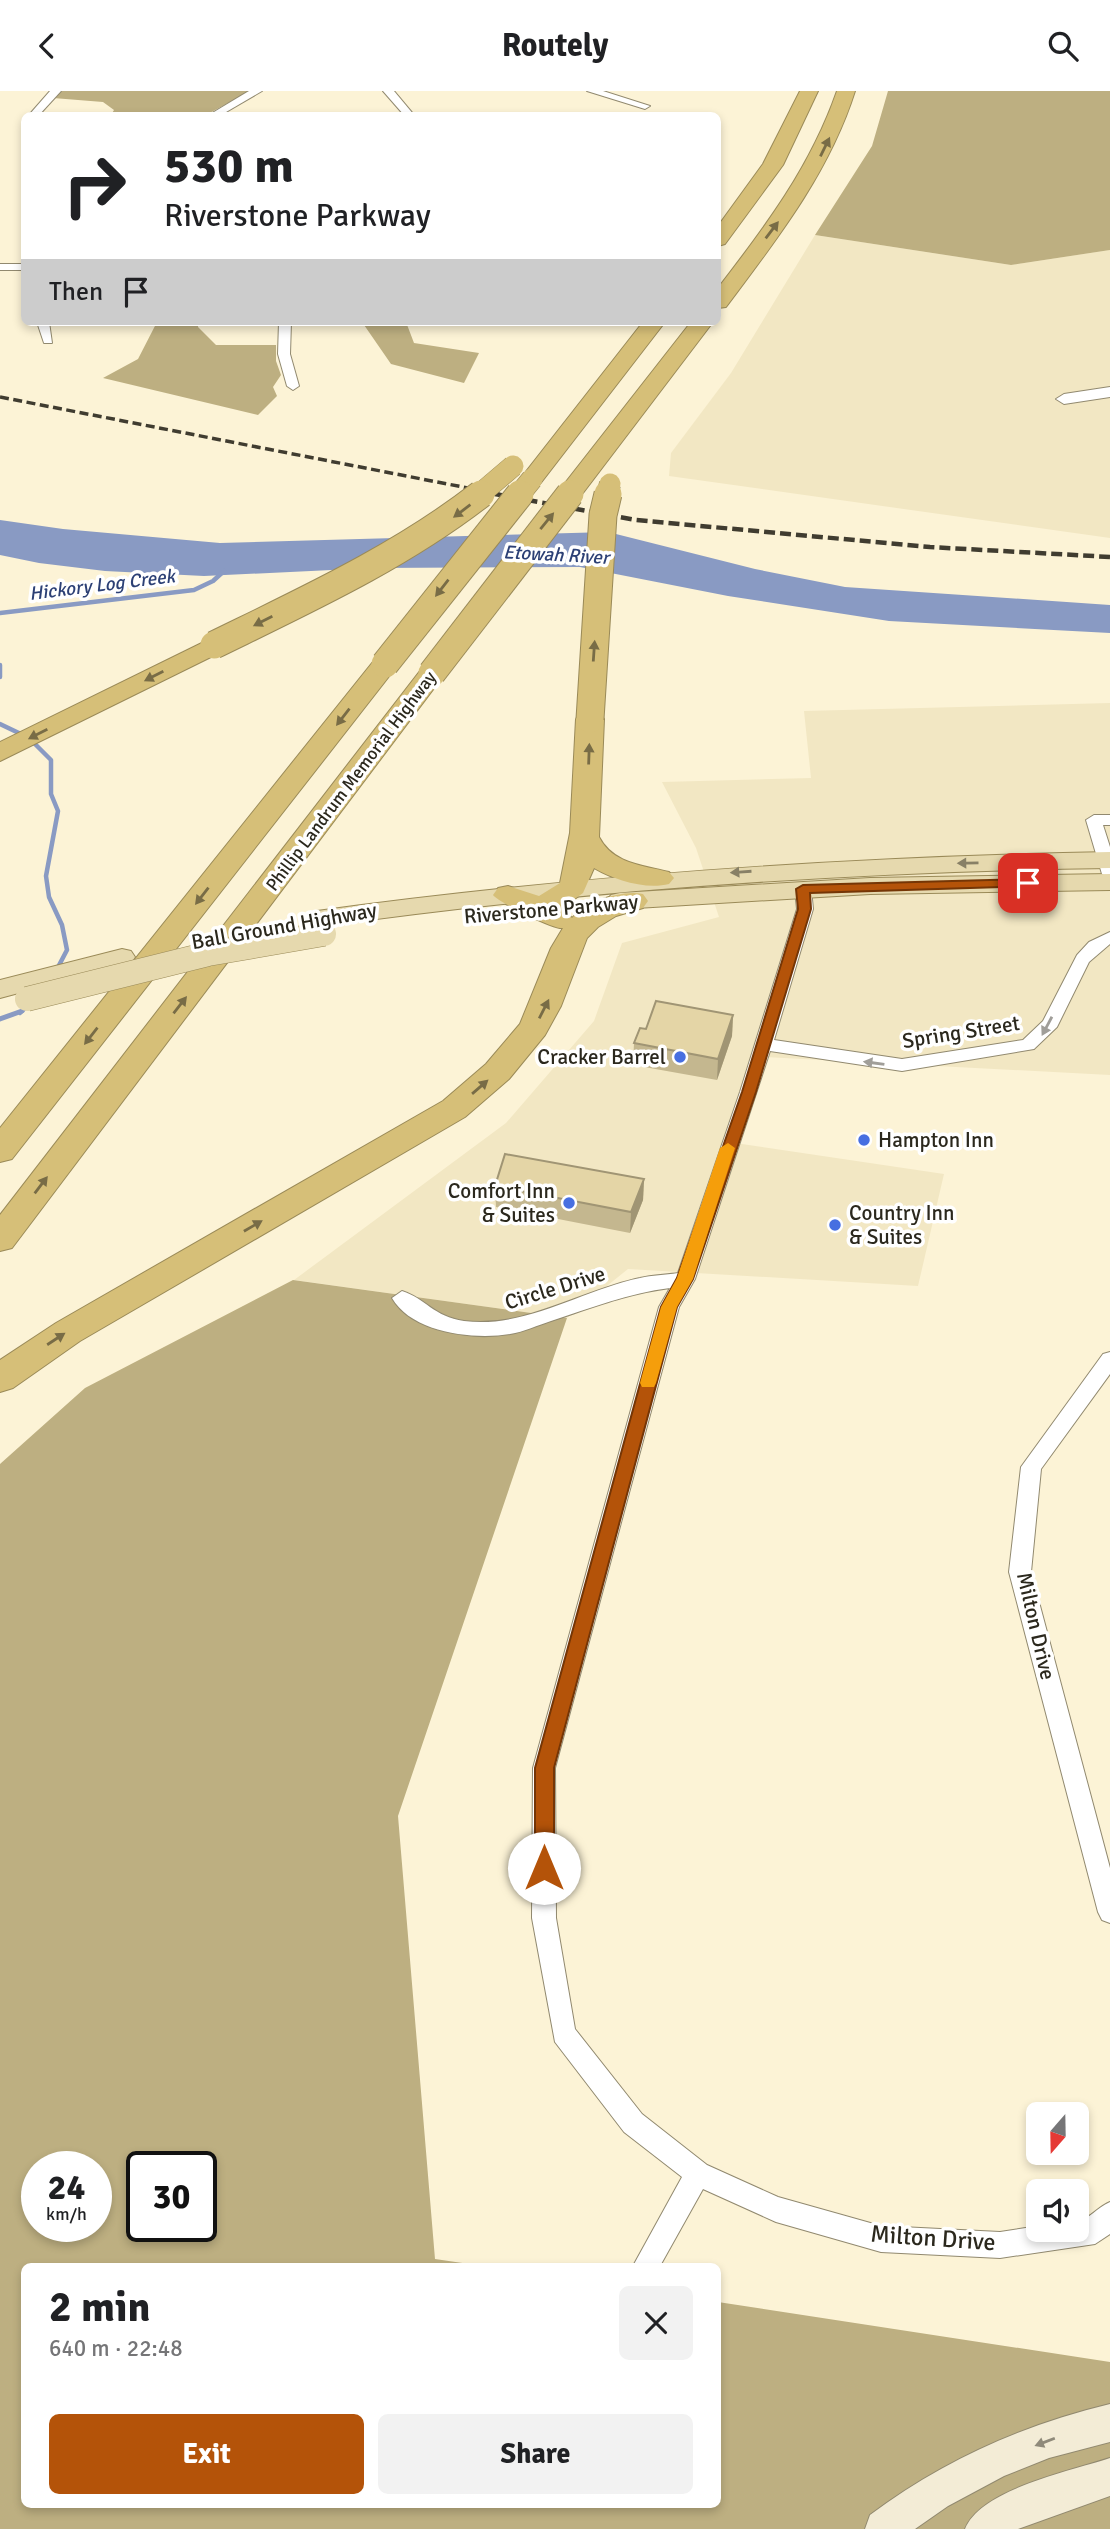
<!DOCTYPE html>
<meta charset="utf-8">
<style>
:root{--surface:#fff;--page:#f2f2f2;--text:#202124;--muted:#757577;--accent:#b45309}
body{margin:0;font-family:Signika,sans-serif;background:var(--page);color:var(--text);height:100vh;display:flex;flex-direction:column;font-size:26px;white-space:nowrap}
*{box-sizing:border-box;margin:0}
p{font-size:23px;color:var(--muted)}
.icon{flex:none;width:38px;height:38px;fill:none;stroke:currentColor;stroke-width:2;stroke-linecap:round;stroke-linejoin:round}
.map{position:relative;flex:1;overflow:hidden}
.panel{position:absolute;left:21px;top:2172px;width:700px;height:245px;display:flex;flex-direction:column;background:var(--surface);border-radius:10px;box-shadow:0 4px 10px #0003}
.panel>*{flex:none}
.banner{position:absolute;left:21px;top:21px;width:700px;height:214px;border-radius:10px;box-shadow:0 4px 10px #0003;background:#fff;color:var(--text);overflow:hidden}
.needle{width:46px;rotate:200deg}
.tools{position:absolute;left:1026px;top:2011px;display:grid;gap:14px}
.tools a{display:grid;place-items:center;width:63px;height:63px;border-radius:10px;background:var(--surface);box-shadow:0 4px 10px #0003;font-size:35px}
.speed{position:absolute;left:21px;top:2060px;display:flex;gap:14px;font-size:35px;font-weight:700;text-align:center}
.speed>*{display:grid;place-content:center;width:91px;height:91px;border-radius:50%;background:var(--surface);box-shadow:0 4px 10px #0003;line-height:1}
.speed small{font-size:18px;font-weight:400}
.speed .limit{border:4px solid #111;border-radius:10px;background:#fff;color:#111}
.pin{position:absolute;display:grid;place-items:center;width:60px;height:60px;color:#fff;margin:-30px;border-radius:14px;box-shadow:0 4px 10px #0006}
.me{position:absolute;width:77px;margin:-38px;rotate:0deg;stroke-linejoin:round;filter:drop-shadow(0 0 5px #0008)}
.turn{display:flex;align-items:center;gap:24px;height:147px;padding:0 28px;font-size:32px}
.turn .icon{width:91px;height:91px;stroke-width:2.5}
.turn b{display:block;font-size:49px;line-height:60px}
.then{display:flex;align-items:center;height:66px;padding:0 28px;background:#0003;gap:14px;font-size:26px}
.round{display:grid;place-items:center;flex:none;width:74px;height:74px;border-radius:10px;background:var(--page)}
.head{display:flex;align-items:center;justify-content:space-between;height:119px;padding:0 28px}
h1{font-size:42px;font-weight:800;line-height:52px}
.primary-button{display:flex;gap:14px;margin-top:auto;padding:14px 28px}
.primary-button a{flex:1;height:80px;border-radius:10px;background:var(--accent);color:#fff;font-size:28px;font-weight:800;line-height:80px;text-align:center}
.primary-button a+a{background:var(--page);color:var(--text)}
header{display:flex;justify-content:space-between;align-items:center;height:91px;padding:0 28px;background:var(--surface);font-size:32px;font-weight:800}
.map>svg:first-child{display:block}
.built{fill:#f2e7c3}
.forest{fill:#bdaf81;fill-rule:evenodd}
.water{fill:#899ac3}
.lines{fill:none;stroke-linecap:round;stroke-linejoin:round}
.stream-far1{stroke:#899ac3;stroke-width:4.5}
.stream{stroke:#899ac3;stroke-width:5}
.minor-casing{stroke:#91896f;stroke-width:2}
.tertiary-casing{stroke:#91896f;stroke-width:2}
.secondary-casing{stroke:#91896f;stroke-width:2}
.primary-casing{stroke:#9a8a58;stroke-width:2}
.motorway-casing{stroke:#9a8a58;stroke-width:2}
.minor{fill:#fff;fill-rule:evenodd}
.tertiary{fill:#fff;fill-rule:evenodd}
.secondary{fill:#f3ecd6;fill-rule:evenodd}
.primary{fill:#e6d9ae;fill-rule:evenodd}
.motorway{fill:#d6bf78;fill-rule:evenodd}
.rail-far1{stroke:#403c30;stroke-width:3.5;stroke-dasharray:9 4.5;stroke-linecap:butt}
.rail{stroke:#403c30;stroke-width:4.5;stroke-dasharray:11 5;stroke-linecap:butt}
.primary-bridge-casing{stroke:#9a8a58;stroke-width:25;stroke-linecap:butt}
.motorway-bridge-far1-casing{stroke:#9a8a58;stroke-width:22;stroke-linecap:butt}
.motorway-bridge-casing{stroke:#9a8a58;stroke-width:29;stroke-linecap:butt}
.primary-bridge{stroke:#e6d9ae;stroke-width:24}
.motorway-bridge-far1{stroke:#d6bf78;stroke-width:21}
.motorway-bridge{stroke:#d6bf78;stroke-width:27}
.wall{fill:#c4b78f}
.shaded-wall{fill:#a09574}
.building{fill:#e4d5a6;stroke:#a09574;stroke-width:2}
.oneway{fill:#786c46}
.oneway2{fill:#888066}
.oneway3{fill:#a09e99}
.oneway4{fill:#8f8a7a}
.route{fill:#b45309;stroke:#753606;stroke-width:2}
.slow{fill:#f59e0b}
.poi-dot{fill:#476fe1;stroke:#fff;stroke-width:2.5}
.labels{text-anchor:middle;dominant-baseline:central;stroke-width:7;stroke-linejoin:round;paint-order:stroke}
.far-street-label{font-size:18px;fill:#2b281d;stroke:#fff}
.far-water-label{font-size:19px;font-style:italic;fill:#2c4075;stroke:#fff}
.street-label{font-size:21px;fill:#2b281d;stroke:#fff}
.poi-label{font-size:21px;fill:#2b281d;stroke:#fff;text-anchor:end}
.near-street-label{font-size:24px;fill:#2b281d;stroke:#fff}
</style>
<header><svg class="icon" aria-label="back" viewBox="0 0 24 24"><path d="M15 5l-7 7 7 7"/></svg>Routely<svg class="icon" aria-label="search" viewBox="0 0 24 24"><circle cx="10" cy="10" r="6"/><path d="M15 15l6 6"/></svg></header>
<div class="map">
<svg width="1110" height="2438" viewBox="0 0 1110 2438">
<rect width="100%" height="100%" fill="#fcf3d6"/>
<g class="built">
<polygon points="815,144 1011,174 1110,159 1110,447 669,385 671,362 731,282"/>
<polygon points="1110,612 1110,984 765,966 735,1052 944,1083 918,1195 628,1178 567,1227 294,1189 506,1032 594,930 622,852 719,826 696,757 662,691 811,687 804,620"/>
</g>
<g class="forest">
<polygon points="62,0 250,0 206,24 111,24 114,19 103,11 53,7"/>
<polygon points="888,0 1110,0 1110,159 1011,174 815,144 872,55"/>
<polygon points="157,231 198,231 198,236 216,254 276,254 276,270 281,284 273,296 277,305 258,324 103,287 138,268"/>
<polygon points="362,231 406,231 414,252 479,262 464,292 391,273"/>
<path d="M293 1189 567 1227 398 1725 435 2168 483 2175H24V2413H718V2211L1110 2271V2438H0V1373L85 1297ZM37 2076H96V2135H37ZM142 2076H201V2135H142Z"/>
</g>
<polygon class="water" points="0,429 63,438 220,452 608,441 755,478 845,496 1110,514 1110,542 889,530 728,505 580,476 373,477 204,485 105,480 39,472 0,464"/>
<g class="lines">
<g class="stream-far1">
<polyline points="0,522 194,499 213,490 224,480"/>
<polyline points="0,574 0,586"/>
<polyline points="0,633 23,644"/>
<polyline points="31,649 51,669 51,703 58,720 46,785 49,806 62,834 67,859 56,880"/>
<polyline points="20,922 28,914"/>
</g>
<polyline class="stream" points="0,928 22,920"/>
<defs>
<g id="minor">
<polygon points="50,0 61,0 39,24 29,24"/>
<polygon points="249,0 262,0 221,24 209,24"/>
<polygon points="383,0 394,0 414,24 404,24"/>
<polygon points="587,0 603,0 650,15 645,18"/>
<rect x="0" y="173" width="24" height="6"/>
<polygon points="37,231 49,231 52,252 44,252"/>
<polygon points="279,231 291,231 290,263 299,295 293,299 287,295 278,263"/>
<polygon points="1094,724 1110,724 1110,734 1103,734 1110,756 1110,788 1102,783 1086,729"/>
<path d="M803 793 811 798 813 818 774 949 902 968 1023 949 1043 930 1077 864 1089 851 1110 841V853L1089 871 1057 936 1034 958 902 980 770 960 695 1188 679 1216 555 1677 556 1827 575 1938 642 2023 707 2074 778 2106 881 2135 1000 2141 1038 2135V2138H1076V2130C1091 2128 1096 2117 1110 2111V2143L1095 2153 1000 2167 881 2161 776 2131 703 2098 660 2175H633L682 2086 624 2041 555 1951 532 1827 533 1677 659 1216 670 1197C629 1202 591 1217 551 1230 538 1234 524 1241 510 1243 474 1249 412 1242 392 1207L402 1200C425 1207 434 1226 464 1230 525 1238 582 1199 640 1187 652 1184 665 1184 678 1182L740 1001 797 818 795 798Z"/>
<polygon points="1110,1261 1110,1283 1041,1378 1031,1481 1110,1777 1110,1832 1102,1829 1098,1821 1009,1481 1021,1376 1103,1263"/>
</g>
<polygon id="tertiary" points="1110,296 1110,306 1064,313 1056,308 1064,303"/>
<g id="secondary">
<path d="M1110 2313V2351L1049 2367 1004 2385 948 2415 915 2438H865L870 2424C942 2370 1022 2334 1110 2313Z"/>
<path d="M1110 2367V2405L1018 2438H965C981 2398 1071 2380 1110 2367Z"/>
</g>
<g id="primary">
<path d="M1110 761V777C844 781 581 799 317 836L308 834 304 828 308 822 317 820C581 784 844 766 1110 761Z"/>
<polygon points="1110,783 1110,799 870,803 620,818 611,816 607,810 611,804 620,802 870,787"/>
<polygon points="122,858 131,860 135,866 131,872 0,907 0,889"/>
</g>
<g id="motorway">
<polygon points="800,0 818,0 783,74 725,153 718,155 718,135 763,73"/>
<path d="M837 0H855C829 82 777 148 726 216L718 217V197C766 135 811 75 837 0Z"/>
<polygon points="643,231 665,231 540,393 524,393 520,388 524,383"/>
<polygon points="691,231 713,231 583,402 565,402 562,397 565,392"/>
<polygon points="214,546 223,548 227,554 223,560 0,670 0,651"/>
<polygon points="385,565 394,567 398,573 394,579 12,1068 0,1071 0,1037 376,567"/>
<polygon points="432,574 441,576 445,582 441,588 12,1157 0,1160 0,1124 423,576"/>
<path d="M590 620 600 622 604 628 599 746C613 773 642 774 669 781L674 787 669 793C646 799 614 789 594 777L583 802 562 817 572 827C587 811 622 798 643 803L648 810 643 817 616 825 598 836 587 847 561 915 545 944 509 988 465 1026 80 1250 13 1297 0 1301V1269L56 1232 443 1010 486 973 520 933 551 857 563 837C555 839 498 811 493 804L498 797 508 795 539 805 560 792 570 742 576 628 580 622Z"/>
</g>
</defs>
<use href="#minor" class="minor-casing"/>
<use href="#tertiary" class="tertiary-casing"/>
<use href="#secondary" class="secondary-casing"/>
<use href="#primary" class="primary-casing"/>
<use href="#motorway" class="motorway-casing"/>
<use href="#minor" class="minor"/>
<use href="#tertiary" class="tertiary"/>
<use href="#secondary" class="secondary"/>
<use href="#primary" class="primary"/>
<use href="#motorway" class="motorway"/>
<polyline class="rail-far1" points="0,306 504,404"/>
<polyline class="rail" points="495,403 636,429 930,456 1110,466"/>
<defs>
<polyline id="primary-bridge" points="27,908 208,863 324,843"/>
<g id="motorway-bridge-far1">
<polyline points="479,404 513,375"/>
<polyline points="519,404 532,388"/>
<polyline points="568,404 574,397"/>
<polyline points="607,404 610,393"/>
</g>
<g id="motorway-bridge">
<path d="M214 554C306 509 400 466 481 403"/>
<polyline points="385,573 520,403"/>
<polyline points="432,582 570,403"/>
<polyline points="590,628 603,424 608,403"/>
</g>
</defs>
<use href="#primary-bridge" class="primary-bridge-casing"/>
<use href="#motorway-bridge-far1" class="motorway-bridge-far1-casing"/>
<use href="#motorway-bridge" class="motorway-bridge-casing"/>
<use href="#primary-bridge" class="primary-bridge"/>
<use href="#motorway-bridge-far1" class="motorway-bridge-far1"/>
<use href="#motorway-bridge" class="motorway-bridge"/>
</g>
<g class="wall">
<polygon points="733,924 732,945 717,989 633,974 634,952 646,938"/>
<polygon points="644,1088 643,1109 630,1142 496,1116 495,1095"/>
</g>
<g class="shaded-wall">
<polygon points="733,924 732,945 717,989 718,968"/>
<polygon points="644,1088 643,1109 630,1142 631,1121"/>
</g>
<g class="building">
<polygon points="656,910 733,924 718,968 634,952 640,937 646,938"/>
<polygon points="505,1063 644,1088 631,1121 495,1095"/>
</g>
<defs><path id="oneway-solid" d="M-6-.8H1V-3.2L6.5 0L1 3.2V.8H-6Z" transform="scale(1.75)"/></defs>
<g class="oneway">
<use href="#oneway-solid" transform="translate(825 56) rotate(-64)"/>
<use href="#oneway-solid" transform="translate(772 139) rotate(-53)"/>
<use href="#oneway-solid" transform="translate(462 420) rotate(143)"/>
<use href="#oneway-solid" transform="translate(547 430) rotate(-51)"/>
<use href="#oneway-solid" transform="translate(442 497) rotate(128)"/>
<use href="#oneway-solid" transform="translate(263 530) rotate(153)"/>
<use href="#oneway-solid" transform="translate(594 560) rotate(-86)"/>
<use href="#oneway-solid" transform="translate(154 585) rotate(153)"/>
<use href="#oneway-solid" transform="translate(343 626) rotate(128)"/>
<use href="#oneway-solid" transform="translate(38 643) rotate(153)"/>
<use href="#oneway-solid" transform="translate(589 663) rotate(-88)"/>
<use href="#oneway-solid" transform="translate(202 805) rotate(128)"/>
<use href="#oneway-solid" transform="translate(180 914) rotate(-52)"/>
<use href="#oneway-solid" transform="translate(544 918) rotate(-63)"/>
<use href="#oneway-solid" transform="translate(91 945) rotate(128)"/>
<use href="#oneway-solid" transform="translate(480 996) rotate(-41)"/>
<use href="#oneway-solid" transform="translate(41 1094) rotate(-53)"/>
<use href="#oneway-solid" transform="translate(253 1135) rotate(-30)"/>
<use href="#oneway-solid" transform="translate(56 1248) rotate(-33)"/>
</g>
<g class="oneway2">
<use href="#oneway-solid" transform="translate(968 772) rotate(179)"/>
<use href="#oneway-solid" transform="translate(741 781) rotate(176)"/>
</g>
<g class="oneway3">
<use href="#oneway-solid" transform="translate(1047 935) rotate(118)"/>
<use href="#oneway-solid" transform="translate(874 972) rotate(-172)"/>
</g>
<use class="oneway4" href="#oneway-solid" transform="translate(1045 2351) rotate(159)"/>
<polygon class="route" points="1028,788 1033,789 1033,795 810,802 811,818 756,1001 693,1188 677,1216 554,1677 554,1777 551,1783 544,1786 537,1783 535,1777 535,1677 661,1216 677,1187 742,1001 798,818 796,798 803,794"/>
<polygon class="slow" points="728,1052 735,1057 693,1188 677,1216 656,1292 654,1296 642,1296 640,1292 661,1216 677,1187 720,1057"/>
<g class="poi-dot">
<circle cx="680" cy="966" r="7"/>
<circle cx="864" cy="1049" r="7"/>
<circle cx="569" cy="1112" r="7"/>
<circle cx="835" cy="1134" r="7"/>
</g>
<g class="labels">
<g class="far-street-label">
<text transform="translate(351 690) rotate(-53)">Phillip Landrum Memorial Highway</text>
</g>
<g class="far-water-label">
<text transform="translate(556 464) rotate(3)">Etowah River</text>
<text transform="translate(102 494) rotate(-7)">Hickory Log Creek</text>
</g>
<g class="street-label">
<text transform="translate(551 818) rotate(-5)">Riverstone Parkway</text>
<text transform="translate(284 835) rotate(-10)">Ball Ground Highway</text>
<text transform="translate(961 941) rotate(-9)">Spring Street</text>
<text transform="translate(555 1197) rotate(-17)">Circle Drive</text>
<text transform="translate(1036 1535) rotate(77)">Milton Drive</text>
</g>
<g class="poi-label">
<text x="666" y="966">Cracker Barrel</text>
<text x="878" y="1049" text-anchor="start">Hampton Inn</text>
<text x="555" y="1100">Comfort Inn<tspan x="555" dy="24">&amp; Suites</tspan></text>
<text x="849" y="1122" text-anchor="start">Country Inn<tspan x="849" dy="24">&amp; Suites</tspan></text>
</g>
<g class="near-street-label">
<text transform="translate(933 2147) rotate(4)">Milton Drive</text>
</g>
</g>
</svg>
<div class="tools">
<a><svg class="needle" viewBox="-14 -14 28 28"><path d="M0-13l5 13h-10z" fill="#e53935"/><path d="M0 13l5-13h-10z" fill="#757577"/></svg></a>
<a><svg class="icon" aria-label="sound" viewBox="0 0 24 24"><path d="M4 9h4l5-4v14l-5-4H4zM17 9q2 3 0 6"/></svg></a>
</div>
<div class="speed"><div>24<small>km/h</small></div><div class="limit">30</div></div>
<div class="pin" style="left:1028px;top:792px;background:#d93025"><svg class="icon" aria-label="arrive" viewBox="0 0 24 24"><path d="M6 21V4h12l-3 4 3 4H6"/></svg></div>
<svg class="me" style="left:544px;top:1777px" viewBox="-20 -20 40 40"><circle r="19" fill="#fff"/><path d="M0-13L10 11 0 6-10 11z" fill="#b45309"/></svg>
<div class="banner">
<div class="turn"><svg class="icon" aria-label="right" viewBox="0 0 24 24"><path d="M7 20v-9h11M14 6l5 5-5 5"/></svg><div><b>530 m</b>Riverstone Parkway</div></div>
<div class="then">Then<svg class="icon" aria-label="arrive" viewBox="0 0 24 24"><path d="M6 21V4h12l-3 4 3 4H6"/></svg></div>
</div>
<section class="panel">
<div class="head"><div><h1>2 min</h1><p>640 m · 22:48</p></div><a class="round"><svg class="icon" aria-label="close" viewBox="0 0 24 24"><path d="M6 6l12 12M18 6L6 18"/></svg></a></div>
<div class="primary-button"><a>Exit</a><a>Share</a></div>
</section>
</div>
